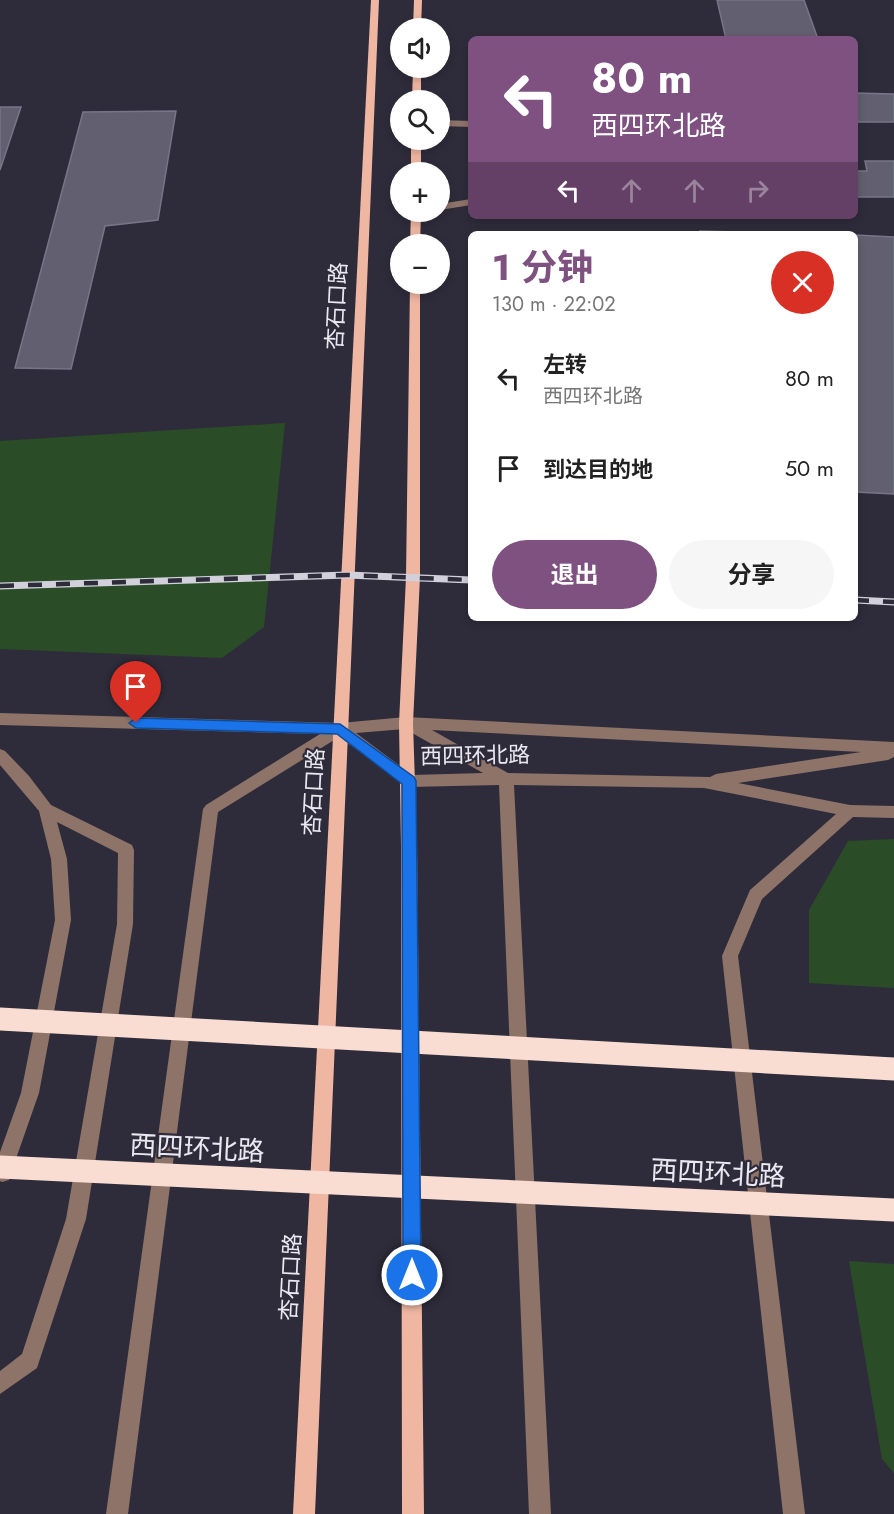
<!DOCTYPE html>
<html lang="zh">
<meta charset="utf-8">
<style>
:root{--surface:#fff;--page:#f6f6f6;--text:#222;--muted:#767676;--accent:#7e5181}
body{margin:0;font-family:Jost,"Noto Sans SC",sans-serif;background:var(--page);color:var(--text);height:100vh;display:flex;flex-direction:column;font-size:22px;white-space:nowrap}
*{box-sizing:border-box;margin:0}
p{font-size:20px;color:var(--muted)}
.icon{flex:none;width:33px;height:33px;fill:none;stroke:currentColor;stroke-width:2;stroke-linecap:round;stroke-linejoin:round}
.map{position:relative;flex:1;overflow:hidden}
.sheet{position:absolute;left:468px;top:231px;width:390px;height:390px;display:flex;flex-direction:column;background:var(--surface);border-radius:9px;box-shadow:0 3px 9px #0003}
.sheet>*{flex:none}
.banner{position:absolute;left:468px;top:36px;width:390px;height:183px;border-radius:9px;box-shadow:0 3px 9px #0003;background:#7e5181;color:#fff;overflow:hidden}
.fabs{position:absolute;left:390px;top:18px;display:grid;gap:12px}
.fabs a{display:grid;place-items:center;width:60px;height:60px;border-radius:50%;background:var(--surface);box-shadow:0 3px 9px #0003;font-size:30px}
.pin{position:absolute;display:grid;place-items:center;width:51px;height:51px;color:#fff;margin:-62px -26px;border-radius:50% 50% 50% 0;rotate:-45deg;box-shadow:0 0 6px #0007}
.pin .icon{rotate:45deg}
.me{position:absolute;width:66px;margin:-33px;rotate:0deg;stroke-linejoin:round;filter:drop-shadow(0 0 4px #0008)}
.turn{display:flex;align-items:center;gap:21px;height:126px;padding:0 24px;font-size:27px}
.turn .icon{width:78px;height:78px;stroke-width:2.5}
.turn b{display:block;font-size:42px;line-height:51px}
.lanes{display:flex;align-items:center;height:57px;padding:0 24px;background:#0003;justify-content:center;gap:30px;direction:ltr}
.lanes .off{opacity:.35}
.round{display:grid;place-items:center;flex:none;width:63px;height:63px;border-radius:32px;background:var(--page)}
.overview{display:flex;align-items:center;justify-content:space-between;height:102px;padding:0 24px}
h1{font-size:36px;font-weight:700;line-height:45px;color:var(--accent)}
.action{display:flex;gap:12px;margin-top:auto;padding:12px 24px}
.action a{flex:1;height:69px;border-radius:36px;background:var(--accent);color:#fff;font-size:24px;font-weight:700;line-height:69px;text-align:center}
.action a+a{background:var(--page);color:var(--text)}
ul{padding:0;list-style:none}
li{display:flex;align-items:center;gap:18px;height:90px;padding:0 24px}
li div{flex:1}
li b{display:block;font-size:22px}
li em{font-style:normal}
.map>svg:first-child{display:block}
.green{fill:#2a4d28}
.building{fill:#626070;stroke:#777587;stroke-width:1.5}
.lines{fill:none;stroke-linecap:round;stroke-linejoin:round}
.minor{fill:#8e7369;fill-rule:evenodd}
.major{fill:#efb7a2;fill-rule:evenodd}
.rail-casing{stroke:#d2d1db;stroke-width:7}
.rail{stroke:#2e2c3a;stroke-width:4.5;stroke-dasharray:14;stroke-linecap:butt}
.highway-bridge{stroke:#f9ddd3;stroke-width:23}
.route{fill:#1a73e8;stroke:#114b97;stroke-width:1.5}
.labels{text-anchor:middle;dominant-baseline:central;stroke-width:4.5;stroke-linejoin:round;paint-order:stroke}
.street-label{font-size:22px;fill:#eae9f2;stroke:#2e2c3a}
.near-street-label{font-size:27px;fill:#eae9f2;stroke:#2e2c3a}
</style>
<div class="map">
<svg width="894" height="1514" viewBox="0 0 894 1514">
<rect width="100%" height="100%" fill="#2e2c3a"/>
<g class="green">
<polygon points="285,423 264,627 222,658 0,649 0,441"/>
<polygon points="894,839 894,988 809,983 809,910 848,841"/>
<polygon points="849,1261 894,1264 894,1473 882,1459"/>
</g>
<g class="building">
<polygon points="717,0 804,0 818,39 726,39"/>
<polygon points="855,93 894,94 894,122 855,122"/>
<polygon points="0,107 21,107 0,170"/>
<polygon points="176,111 158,220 105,226 71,369 15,368 83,112"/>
<polygon points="865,161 894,161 894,197 855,197 855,171 867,171"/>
<polygon points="700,231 808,234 701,234"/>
<polygon points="855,235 894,237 894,494 855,492"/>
</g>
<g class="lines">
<g class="minor">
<polygon points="440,120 471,121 471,127 440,126"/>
<polygon points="471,199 471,205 440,210 440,204"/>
<path d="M0 713 340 723 406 717 894 742V757L888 760 738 783 850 805 894 806V818L853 817 762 899 738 956 805 1514H783L722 956 750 890 836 814 704 788 514 785 551 1514H529L499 785 409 787 339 737 218 812 128 1514H106L203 809 206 805 320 734 0 725ZM405 729 483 773 412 775 356 733ZM432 730 861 752 716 774 710 777 508 773Z"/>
<polygon points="0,749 5,751 29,776 51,805 132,845 134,850 133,924 86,1219 37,1368 0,1394 0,1371 22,1354 66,1219 117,924 118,853 57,822 67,859 71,920 39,1093 11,1173 9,1180 2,1182 0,1181 0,1152 21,1093 55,920 51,859 39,811 0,765"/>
</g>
<g class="major">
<polygon points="371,0 379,0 315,1514 293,1514"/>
<polygon points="414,0 422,0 421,28 413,28"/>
<polygon points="413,68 421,68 421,100 412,100"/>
<rect x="411" y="140" width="10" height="32"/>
<polygon points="411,212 421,212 420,244 410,244"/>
<polygon points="410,284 420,284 420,577 413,723 417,845 424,1514 402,1514 401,845 399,723 406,577"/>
</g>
<defs>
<g id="rail">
<polyline points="0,586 347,575 471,580"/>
<polyline points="855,600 894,602"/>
</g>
</defs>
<use href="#rail" class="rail-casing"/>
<use href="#rail" class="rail"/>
<g class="highway-bridge">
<polyline points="0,1019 894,1069"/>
<polyline points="0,1167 894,1210"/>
</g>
</g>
<polygon class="route" points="136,718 340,724 414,777 416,781 421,1275 418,1281 412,1284 405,1281 403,1275 402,784 337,734 136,728 129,723"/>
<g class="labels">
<g class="street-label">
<text transform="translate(336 306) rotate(-87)">杏石口路</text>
<text transform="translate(475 755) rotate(-1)">西四环北路</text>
<text transform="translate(313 792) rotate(-87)">杏石口路</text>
<text transform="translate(290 1277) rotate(-87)">杏石口路</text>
</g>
<g class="near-street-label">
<text transform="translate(197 1148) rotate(3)">西四环北路</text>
<text transform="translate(718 1173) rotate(3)">西四环北路</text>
</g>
</g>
</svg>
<div class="fabs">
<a><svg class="icon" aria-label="sound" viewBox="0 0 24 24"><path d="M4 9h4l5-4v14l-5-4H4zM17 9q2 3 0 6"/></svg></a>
<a><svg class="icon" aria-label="search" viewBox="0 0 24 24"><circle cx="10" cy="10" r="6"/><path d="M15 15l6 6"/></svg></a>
<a>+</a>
<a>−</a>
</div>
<div class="pin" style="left:136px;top:723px;background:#d93025"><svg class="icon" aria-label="arrive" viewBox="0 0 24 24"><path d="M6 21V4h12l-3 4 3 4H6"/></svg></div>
<svg class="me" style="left:412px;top:1275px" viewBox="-20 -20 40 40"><circle r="17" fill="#1a73e8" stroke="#fff" stroke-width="3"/><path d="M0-11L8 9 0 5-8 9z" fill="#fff"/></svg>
<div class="banner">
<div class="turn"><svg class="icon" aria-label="left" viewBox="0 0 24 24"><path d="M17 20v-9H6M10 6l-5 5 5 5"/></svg><div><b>80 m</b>西四环北路</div></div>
<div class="lanes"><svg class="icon" aria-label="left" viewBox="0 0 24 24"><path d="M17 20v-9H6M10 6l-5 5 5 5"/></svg><svg class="icon off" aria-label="ahead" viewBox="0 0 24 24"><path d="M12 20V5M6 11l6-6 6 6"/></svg><svg class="icon off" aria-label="ahead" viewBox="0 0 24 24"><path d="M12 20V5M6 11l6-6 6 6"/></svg><svg class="icon off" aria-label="right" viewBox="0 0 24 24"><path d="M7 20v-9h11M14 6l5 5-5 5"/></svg></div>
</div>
<section class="sheet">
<div class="overview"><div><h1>1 分钟</h1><p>130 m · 22:02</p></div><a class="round" style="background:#d93025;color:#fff"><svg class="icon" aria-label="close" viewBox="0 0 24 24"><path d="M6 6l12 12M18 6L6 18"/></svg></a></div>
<ul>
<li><svg class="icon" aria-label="left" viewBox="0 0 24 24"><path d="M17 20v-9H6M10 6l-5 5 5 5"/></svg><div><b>左转</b><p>西四环北路</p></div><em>80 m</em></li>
<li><svg class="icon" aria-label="arrive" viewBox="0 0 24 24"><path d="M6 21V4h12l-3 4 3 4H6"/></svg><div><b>到达目的地</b></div><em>50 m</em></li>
</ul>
<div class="action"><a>退出</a><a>分享</a></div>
</section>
</div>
